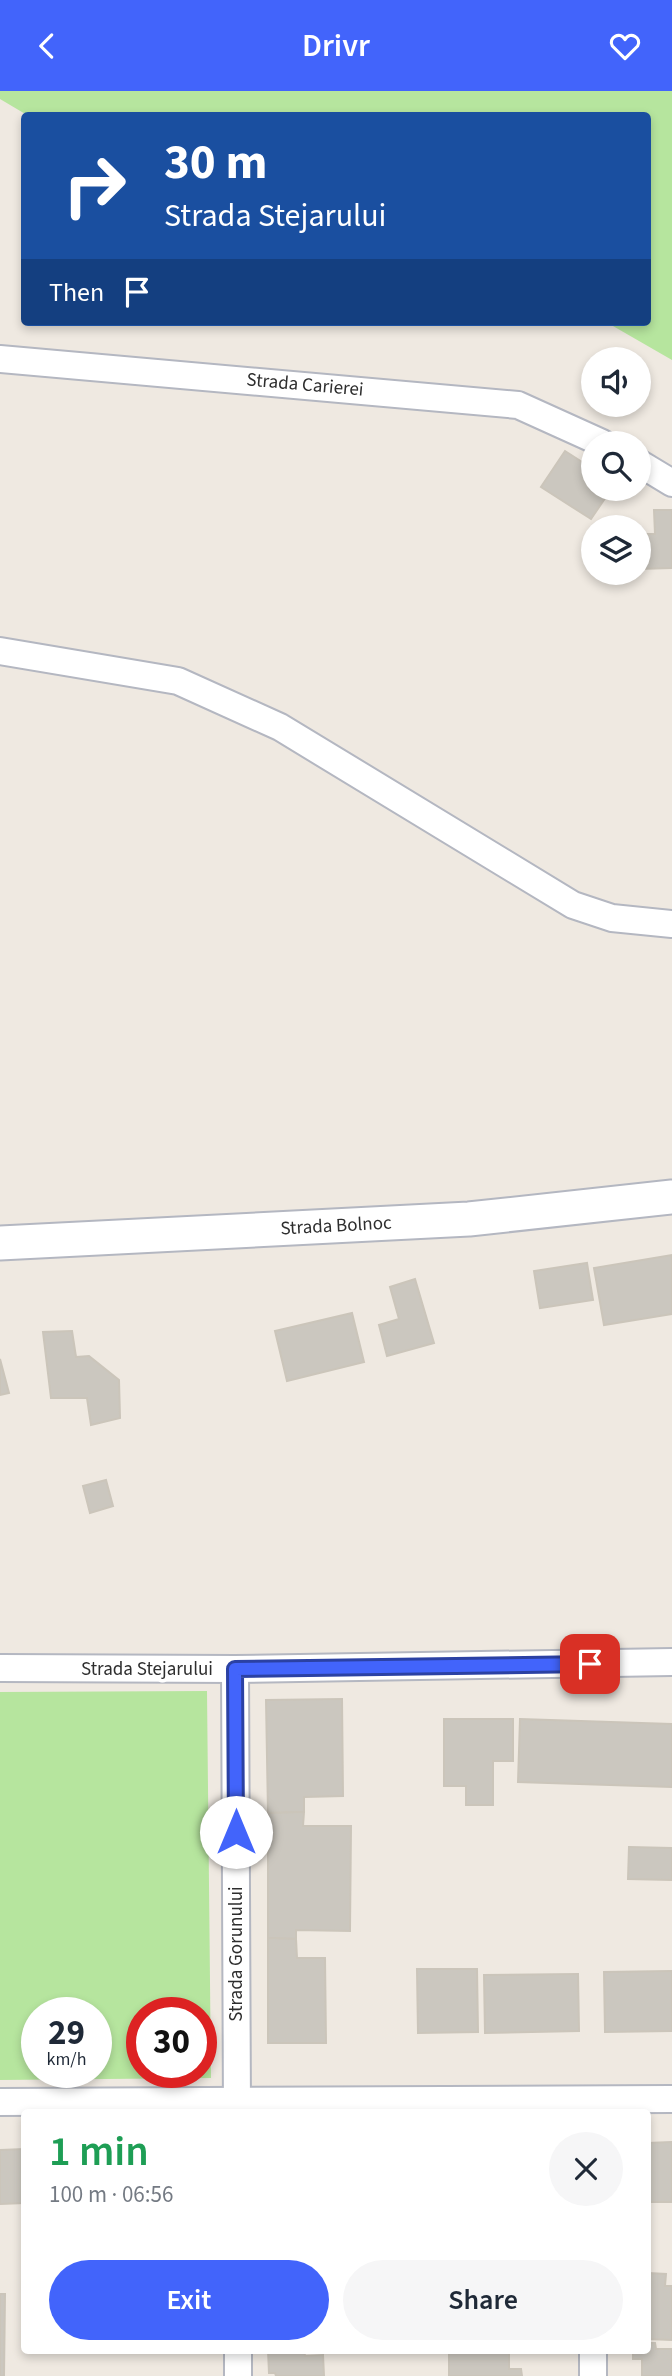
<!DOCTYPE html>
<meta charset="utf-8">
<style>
:root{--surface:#fff;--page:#f6f6f7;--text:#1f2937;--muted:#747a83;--accent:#4264fb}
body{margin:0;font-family:"Source Sans 3",sans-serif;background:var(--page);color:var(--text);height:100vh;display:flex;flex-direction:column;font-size:26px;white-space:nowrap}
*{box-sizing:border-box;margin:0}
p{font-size:23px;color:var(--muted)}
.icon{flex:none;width:38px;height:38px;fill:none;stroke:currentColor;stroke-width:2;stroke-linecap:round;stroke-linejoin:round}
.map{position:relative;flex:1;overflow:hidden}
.panel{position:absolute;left:21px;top:2018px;width:630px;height:245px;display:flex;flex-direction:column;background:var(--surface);border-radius:7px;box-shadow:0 4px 10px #0003}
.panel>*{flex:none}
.top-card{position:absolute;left:21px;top:21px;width:630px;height:214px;border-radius:7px;box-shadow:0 4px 10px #0003;background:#1a4fa0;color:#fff;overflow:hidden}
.controls{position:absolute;left:581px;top:256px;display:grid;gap:14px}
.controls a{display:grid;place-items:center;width:70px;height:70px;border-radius:50%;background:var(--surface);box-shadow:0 4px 10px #0003;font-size:35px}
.speed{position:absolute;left:21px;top:1906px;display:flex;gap:14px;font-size:35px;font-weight:700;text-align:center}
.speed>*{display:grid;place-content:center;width:91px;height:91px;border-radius:50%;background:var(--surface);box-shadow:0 4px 10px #0003;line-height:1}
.speed small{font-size:18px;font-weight:400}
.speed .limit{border:10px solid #d22;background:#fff;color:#111}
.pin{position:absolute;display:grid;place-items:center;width:60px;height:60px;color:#fff;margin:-30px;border-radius:14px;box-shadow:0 4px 10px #0006}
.me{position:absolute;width:77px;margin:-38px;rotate:0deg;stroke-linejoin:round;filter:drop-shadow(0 0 5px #0008)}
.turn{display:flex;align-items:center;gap:24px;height:147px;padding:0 28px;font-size:32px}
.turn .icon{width:91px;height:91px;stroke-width:2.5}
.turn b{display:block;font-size:49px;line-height:60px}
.then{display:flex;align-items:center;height:66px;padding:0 28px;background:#0003;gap:14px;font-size:26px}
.round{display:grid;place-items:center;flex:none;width:74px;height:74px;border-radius:37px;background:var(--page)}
.summary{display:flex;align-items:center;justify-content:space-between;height:119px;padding:0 28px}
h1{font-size:42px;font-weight:600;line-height:52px;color:#1e9e55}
.button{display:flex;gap:14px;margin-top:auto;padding:14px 28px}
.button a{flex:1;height:80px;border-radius:42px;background:var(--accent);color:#fff;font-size:28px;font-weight:600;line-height:80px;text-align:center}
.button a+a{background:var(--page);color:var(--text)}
header{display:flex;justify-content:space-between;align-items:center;height:91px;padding:0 28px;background:var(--accent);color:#fff;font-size:32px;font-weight:600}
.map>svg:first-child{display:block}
.green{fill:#b6e59e;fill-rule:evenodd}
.building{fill:#cbc7bf;stroke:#cbc5ba;stroke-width:2}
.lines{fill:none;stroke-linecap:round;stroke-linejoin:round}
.minor-casing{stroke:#b4b7c1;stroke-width:30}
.tertiary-casing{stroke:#b4b7c1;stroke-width:37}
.minor{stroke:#fff;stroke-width:26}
.tertiary{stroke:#fff;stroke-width:33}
.route-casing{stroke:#2b41a3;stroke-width:18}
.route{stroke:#4264fb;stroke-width:12}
.labels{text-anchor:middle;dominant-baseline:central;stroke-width:7;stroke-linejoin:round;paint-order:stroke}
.street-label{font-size:19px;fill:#2e2e2e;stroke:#fff}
</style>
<header><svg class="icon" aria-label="back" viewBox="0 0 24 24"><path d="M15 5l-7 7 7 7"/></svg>Drivr<svg class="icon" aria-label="heart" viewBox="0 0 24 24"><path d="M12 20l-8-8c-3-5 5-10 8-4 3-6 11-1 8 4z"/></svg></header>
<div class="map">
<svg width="672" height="2285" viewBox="0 0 672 2285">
<rect width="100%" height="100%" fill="#efe9e1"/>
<g class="green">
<polygon points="0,0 672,0 672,269 606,231 648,231 648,24 27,24 0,8"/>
<path d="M207 1600 211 1987 0 1989V1601ZM37 1922H96V1981H37ZM142 1922H201V1981H142Z"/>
</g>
<g class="building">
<polygon points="565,360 593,378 593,397 612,397 591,428 541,396"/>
<polygon points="654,419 672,419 672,477 639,478 639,443 655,443"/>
<polygon points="672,1164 672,1223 604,1234 594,1177"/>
<polygon points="587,1172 593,1209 540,1217 534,1180"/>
<polygon points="415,1188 434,1252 387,1265 379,1234 399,1228 390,1196"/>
<polygon points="352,1222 364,1271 287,1290 275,1240"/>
<polygon points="72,1240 76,1266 89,1265 119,1289 120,1327 91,1334 87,1307 51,1307 43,1241"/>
<polygon points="0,1268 9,1302 0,1304"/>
<polygon points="106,1389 113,1415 90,1422 83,1395"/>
<polygon points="342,1608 343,1705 304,1706 304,1721 268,1722 266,1609"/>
<polygon points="444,1628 513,1628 513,1670 493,1670 493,1714 466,1714 466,1695 444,1695"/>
<polygon points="520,1628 672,1633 672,1696 518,1691"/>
<polygon points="304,1721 303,1735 351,1735 350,1840 296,1839 296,1848 268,1847 268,1722"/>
<polygon points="629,1756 672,1757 672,1789 628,1788"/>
<polygon points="268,1847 296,1848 297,1867 325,1867 326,1952 268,1952"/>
<polygon points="417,1878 477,1878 478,1941 418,1942"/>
<polygon points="672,1880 672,1940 605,1941 604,1881"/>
<polygon points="578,1883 579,1940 485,1942 484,1884"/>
<polygon points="672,2051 672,2111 648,2111 648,2052"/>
<polygon points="24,2058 24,2112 0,2113 0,2059"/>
<polygon points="648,2182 666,2183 665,2195 672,2195 672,2249 648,2248"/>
<polygon points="0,2203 5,2203 4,2285 0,2285"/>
<polygon points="648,2252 655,2252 656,2258 672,2258 672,2285 642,2285 642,2268 633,2268 633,2259 648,2259"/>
<polygon points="268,2259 304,2259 305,2265 323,2264 324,2285 276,2285 275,2282 269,2282"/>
<polygon points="449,2259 509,2259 509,2278 521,2278 522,2285 449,2285"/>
</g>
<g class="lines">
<defs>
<g id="minor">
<polyline points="0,268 518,314 602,352"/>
<polyline points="639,372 672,392"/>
<polyline points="0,560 178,590 280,636 573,814 612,827 672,833"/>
<polyline points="0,1577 235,1578 672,1571"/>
<polyline points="235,1578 237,2021"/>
<polyline points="0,2011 672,2008"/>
<polyline points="238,2259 238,2285"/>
<polyline points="593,2259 593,2285"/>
</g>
<polyline id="tertiary" points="0,1152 469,1128 672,1106"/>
</defs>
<use href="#minor" class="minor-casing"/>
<use href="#tertiary" class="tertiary-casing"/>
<use href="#minor" class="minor"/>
<use href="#tertiary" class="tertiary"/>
</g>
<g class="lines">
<defs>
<polyline id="route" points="236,1741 235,1578 590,1573"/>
</defs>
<use href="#route" class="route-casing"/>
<use href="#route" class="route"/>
</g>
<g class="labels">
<g class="street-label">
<text transform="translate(305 294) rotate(5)">Strada Carierei</text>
<text transform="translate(336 1135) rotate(-3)">Strada Bolnoc</text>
<text x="147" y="1578">Strada Stejarului</text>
<text transform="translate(236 1863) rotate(-90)">Strada Gorunului</text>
</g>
</g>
</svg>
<div class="controls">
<a><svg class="icon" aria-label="sound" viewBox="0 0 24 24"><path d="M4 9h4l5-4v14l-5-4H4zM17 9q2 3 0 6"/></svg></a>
<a><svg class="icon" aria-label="search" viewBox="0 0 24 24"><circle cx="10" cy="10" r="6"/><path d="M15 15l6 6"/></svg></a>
<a><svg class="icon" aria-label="layers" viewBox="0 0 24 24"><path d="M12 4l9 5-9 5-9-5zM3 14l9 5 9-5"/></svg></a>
</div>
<div class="speed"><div>29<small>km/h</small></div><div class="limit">30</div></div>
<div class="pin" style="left:590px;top:1573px;background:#d93025"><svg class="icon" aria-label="arrive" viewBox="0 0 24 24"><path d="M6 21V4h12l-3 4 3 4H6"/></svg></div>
<svg class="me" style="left:236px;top:1741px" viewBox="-20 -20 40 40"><circle r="19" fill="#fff"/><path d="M0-13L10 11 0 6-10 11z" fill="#4264fb"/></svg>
<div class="top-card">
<div class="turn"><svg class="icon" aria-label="right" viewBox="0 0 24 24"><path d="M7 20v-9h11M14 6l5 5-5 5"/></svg><div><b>30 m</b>Strada Stejarului</div></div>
<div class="then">Then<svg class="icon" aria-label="arrive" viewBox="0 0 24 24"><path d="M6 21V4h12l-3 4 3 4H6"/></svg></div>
</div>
<section class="panel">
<div class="summary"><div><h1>1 min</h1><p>100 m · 06:56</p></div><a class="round"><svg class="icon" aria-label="close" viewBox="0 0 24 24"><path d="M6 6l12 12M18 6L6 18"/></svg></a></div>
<div class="button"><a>Exit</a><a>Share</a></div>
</section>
</div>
